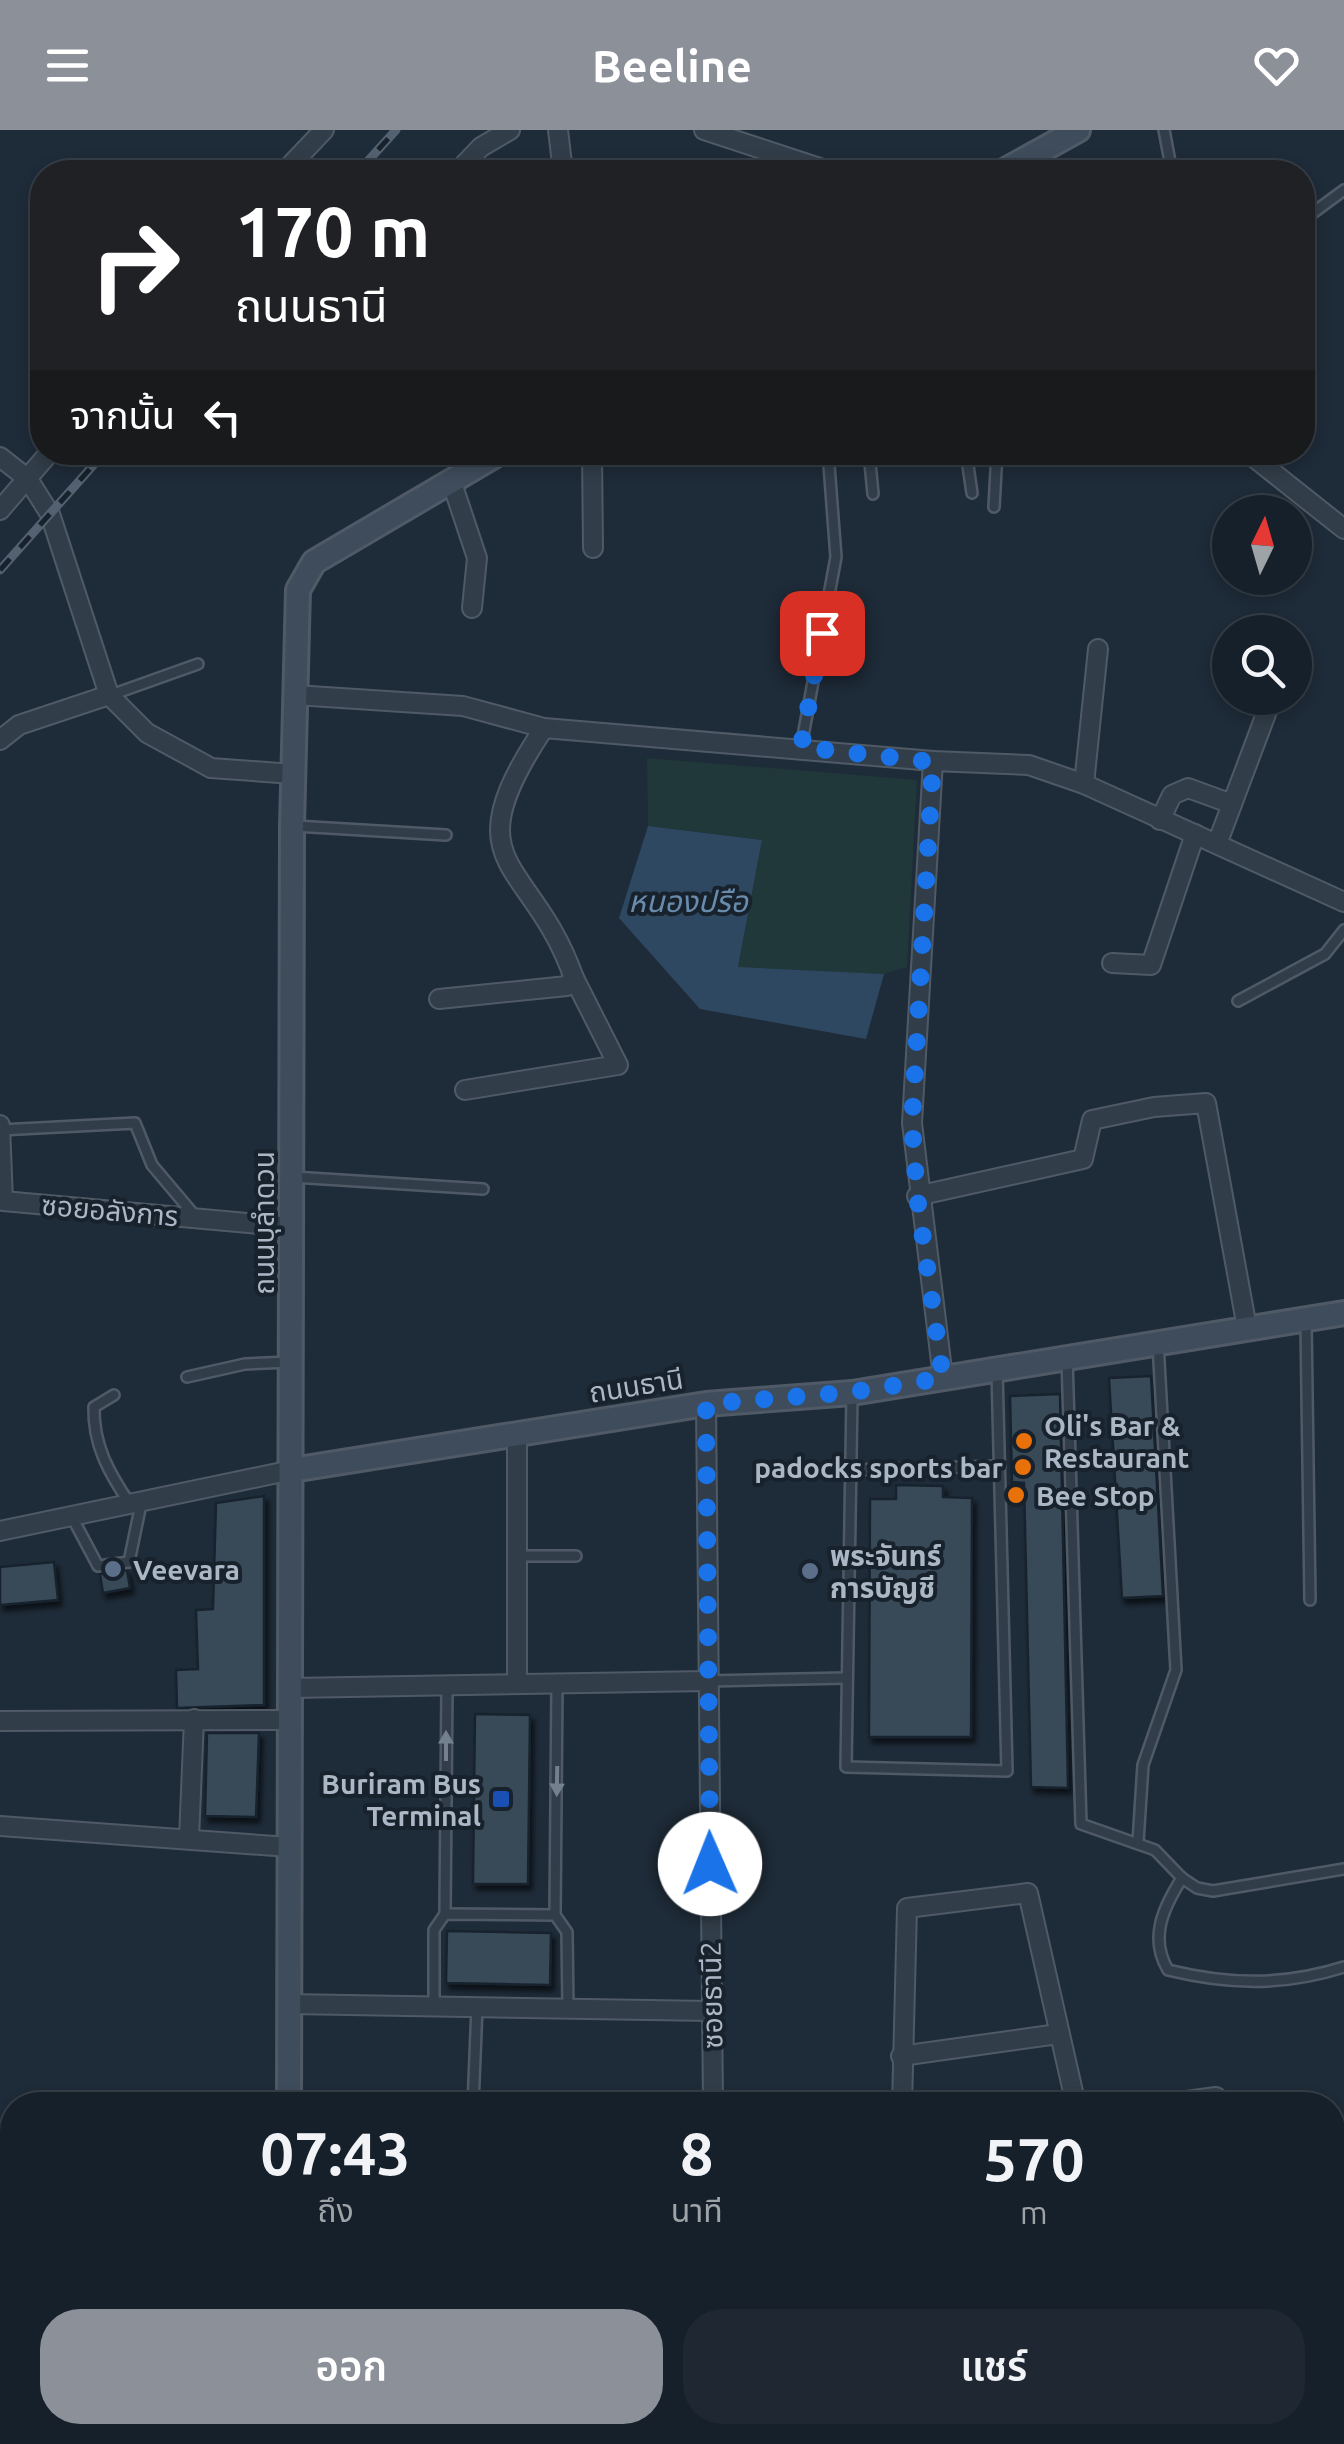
<!DOCTYPE html>
<html lang="th">
<meta charset="utf-8">
<style>
:root{--surface:#16202a;--page:#1f2832;--text:#f1f3f6;--muted:#9ea3a8;--line:#353e47;--accent:#8c9099}
body{margin:0;font-family:Ubuntu,"Noto Sans Thai",sans-serif;background:var(--page);color:var(--text);height:100vh;display:flex;flex-direction:column;font-size:38px;white-space:nowrap}
*{box-sizing:border-box;margin:0}
p{font-size:32px;color:var(--muted)}
.icon{flex:none;width:55px;height:55px;fill:none;stroke:currentColor;stroke-width:2;stroke-linecap:round;stroke-linejoin:round}
.map{position:relative;flex:1;overflow:hidden}
.side{position:absolute;left:0px;top:1962px;width:1345px;height:352px;display:flex;flex-direction:column;background:var(--surface);border-radius:40px 40px 0 0;box-shadow:0 5px 15px #0003,0 0 0 2px var(--line)}
.side>*{flex:none}
.guide{position:absolute;left:30px;top:30px;width:1285px;height:305px;border-radius:40px;box-shadow:0 5px 15px #0003,0 0 0 2px var(--line);background:#202124;color:#fff;overflow:hidden}
.needle{width:65px;rotate:5deg}
.tools{position:absolute;left:1212px;top:365px;display:grid;gap:20px}
.tools a{display:grid;place-items:center;width:100px;height:100px;border-radius:50%;background:var(--surface);box-shadow:0 5px 15px #0003,0 0 0 2px var(--line);font-size:50px}
.pin{position:absolute;display:grid;place-items:center;width:85px;height:85px;color:#fff;margin:-42px;border-radius:20px;box-shadow:0 5px 15px #0006}
.me{position:absolute;width:110px;margin:-55px;rotate:359deg;stroke-linejoin:round;filter:drop-shadow(0 0 8px #0008)}
.turn{display:flex;align-items:center;gap:35px;height:210px;padding:0 40px;font-size:45px}
.turn .icon{width:130px;height:130px;stroke-width:2.5}
.turn b{display:block;font-size:70px;line-height:85px}
.then{display:flex;align-items:center;height:95px;padding:0 40px;background:#0003;gap:20px;font-size:38px}
.eta{display:flex;justify-content:space-evenly;align-items:center;height:170px;text-align:center}
.eta b{font-size:60px;font-weight:600;line-height:70px}
.primary-button{display:flex;gap:20px;margin-top:auto;padding:20px 40px}
.primary-button a{flex:1;height:115px;border-radius:40px;background:var(--accent);color:#fff;font-size:40px;font-weight:600;line-height:115px;text-align:center}
.primary-button a+a{background:var(--page);color:var(--text)}
header{display:flex;justify-content:space-between;align-items:center;height:130px;padding:0 40px;background:var(--accent);color:#fff;font-size:45px;font-weight:600}
.map>svg:first-child{display:block}
.green{fill:#203839}
.water{fill:#2f4861}
.building{fill:#394a58;stroke:#19242e;stroke-width:2.5;filter:url(#shadow)}
.lines{fill:none;stroke-linecap:round;stroke-linejoin:round}
.lane-casing{stroke:#4f5a66;stroke-width:14}
.street-casing{stroke:#4f5a66;stroke-width:22}
.secondary-casing{stroke:#4f5a66;stroke-width:28}
.lane{stroke:#313d48;stroke-width:9}
.street{stroke:#313d48;stroke-width:18}
.secondary{stroke:#3f4c5b;stroke-width:22}
.rail-casing{stroke:#536170;stroke-width:9}
.rail{stroke:#17222c;stroke-width:5;stroke-dasharray:15;stroke-linecap:butt}
.oneway{fill:#74808d}
.route{stroke:#1a73e8;stroke-width:18;stroke-dasharray:0 32.4}
.food-dot{fill:#e8710a;stroke:#17222c;stroke-width:4}
.service-dot{fill:#5c6f8a;stroke:#17222c;stroke-width:4}
.transit-dot{fill:#1a4fb4;stroke:#17222c;stroke-width:4}
.labels{text-anchor:middle;dominant-baseline:central;stroke-width:8;stroke-linejoin:round;paint-order:stroke}
.street-label{font-size:28px;fill:#abb7c5;stroke:#17222c}
.poi-label{font-size:28px;font-weight:bold;fill:#abb7c5;stroke:#17222c;text-anchor:start}
.water-label{font-size:30px;font-style:italic;fill:#698bac;stroke:#17222c}
</style>
<header><svg class="icon" aria-label="menu" viewBox="0 0 24 24"><path d="M4 6h16M4 12h16M4 18h16"/></svg>Beeline<svg class="icon" aria-label="heart" viewBox="0 0 24 24"><path d="M12 20l-8-8c-3-5 5-10 8-4 3-6 11-1 8 4z"/></svg></header>
<div class="map">
<svg width="1344" height="2314" viewBox="0 0 1344 2314">
<defs>
<filter id="shadow"><feDropShadow dx="3.5" dy="5.5" stdDeviation="2.5" flood-color="#0009"/></filter>
</defs>
<rect width="100%" height="100%" fill="#1e2b38"/>
<polygon class="green" points="647,628 917,650 907,837 884,844 738,838 762,710 648,696"/>
<polygon class="water" points="648,696 762,710 738,837 884,844 866,909 700,879 619,788"/>
<g class="building">
<polygon points="1151,1246 1163,1466 1122,1468 1109,1248"/>
<polygon points="1060,1264 1068,1658 1031,1657 1024,1353 1012,1352 1010,1266"/>
<polygon points="896,1355 943,1356 943,1367 972,1368 971,1607 869,1607 870,1369 896,1369"/>
<polygon points="264,1366 264,1575 177,1578 176,1540 198,1539 196,1480 213,1479 216,1373"/>
<polygon points="54,1432 58,1470 0,1475 0,1437"/>
<polygon points="127,1440 130,1458 103,1463 100,1444"/>
<polygon points="475,1584 530,1585 528,1754 473,1754"/>
<polygon points="207,1603 259,1603 256,1687 205,1686"/>
<polygon points="447,1801 551,1803 550,1855 446,1853"/>
</g>
<g class="lines">
<defs>
<g id="lane">
<polyline points="1164,0 1172,42"/>
<polyline points="1302,91 1344,60"/>
<polyline points="1302,111 1305,228"/>
<polyline points="869,322 873,364"/>
<polyline points="966,322 972,363"/>
<polyline points="994,377 997,322"/>
<polyline points="111,565 198,534"/>
<polyline points="801,617 836,427 828,322"/>
<polyline points="295,696 446,705"/>
<polyline points="1238,871 1325,824 1344,800"/>
<polyline points="0,1000 135,993 152,1035 195,1086"/>
<polyline points="293,1047 483,1059"/>
<polyline points="1306,1193 1310,1470"/>
<polyline points="1067,1228 1081,1694 1155,1720 1182,1748 1197,1758 1213,1761 1344,1739"/>
<polyline points="187,1247 245,1234 290,1232"/>
<path d="M114 1265 94 1277C93 1315 109 1343 130 1374"/>
<polyline points="852,1265 846,1637 1007,1641 997,1240"/>
<polyline points="852,1340 1000,1336"/>
<polyline points="73,1389 98,1436 129,1432 141,1374"/>
<polyline points="517,1426 576,1426"/>
<polyline points="708,1551 847,1548"/>
<polyline points="1138,1712 1143,1635 1176,1540 1158,1213"/>
<path d="M1182 1748C1163 1778 1149 1808 1168 1840 1229 1855 1284 1856 1344 1837"/>
<polyline points="445,1784 447,1556"/>
<polyline points="555,1785 557,1554"/>
<polyline points="434,1876 434,1800 445,1784 555,1785 567,1802 568,1879"/>
<polyline points="473,1975 477,1877"/>
<polyline points="1332,2086 1341,2125"/>
<polyline points="136,2302 138,2314"/>
<polyline points="1310,2302 1311,2314"/>
<polyline points="402,2314 403,2302"/>
<polyline points="650,2314 650,2302"/>
</g>
<g id="street">
<polyline points="558,0 563,42"/>
<polyline points="704,0 832,42"/>
<polyline points="284,42 324,0"/>
<polyline points="457,42 481,17 510,0"/>
<polyline points="592,322 593,418"/>
<polyline points="1247,322 1344,399"/>
<polyline points="0,327 28,349 50,384 109,565 147,603 211,638 293,644"/>
<polyline points="451,350 477,428 472,478"/>
<polyline points="0,380 50,322"/>
<polyline points="295,565 463,576 544,598 933,631 1029,635 1084,654 1344,772"/>
<polyline points="0,610 19,595 109,565"/>
<polyline points="933,631 912,993 943,1248"/>
<polyline points="1084,654 1098,519"/>
<polyline points="1160,690 1172,665 1188,658 1232,674"/>
<polyline points="1217,714 1272,568"/>
<polyline points="1112,833 1151,835 1195,704"/>
<path d="M439 869 567 856 574 848C531 726 449 740 544 598"/>
<polyline points="465,960 618,935 574,848"/>
<polyline points="0,995 3,1071 293,1097"/>
<polyline points="917,1066 1083,1029 1092,990 1154,977 1206,973 1247,1198"/>
<polyline points="706,1274 713,1975"/>
<polyline points="517,1304 517,1554"/>
<polyline points="0,1401 292,1340"/>
<polyline points="291,1558 708,1551"/>
<polyline points="0,1591 290,1590"/>
<polyline points="0,1696 289,1717"/>
<polyline points="189,1709 194,1589"/>
<polyline points="289,1874 711,1881"/>
<polyline points="901,1926 1058,1904"/>
<polyline points="902,1975 907,1778 1028,1763 1076,1975"/>
<polyline points="1157,1975 1216,1967"/>
<polyline points="1332,2064 1344,2062"/>
<polyline points="0,2195 12,2194"/>
<polyline points="1332,2287 1344,2285"/>
<polyline points="511,2314 511,2302"/>
<polyline points="1153,2314 1230,2302"/>
</g>
<g id="secondary">
<polyline points="1002,42 1078,0"/>
<polyline points="292,1340 706,1274 852,1263 1344,1183"/>
<polyline points="289,1975 292,696 298,460 314,432 501,322"/>
<polyline points="287,2314 287,2302"/>
</g>
</defs>
<use href="#lane" class="lane-casing"/>
<use href="#street" class="street-casing"/>
<use href="#secondary" class="secondary-casing"/>
<use href="#lane" class="lane"/>
<use href="#street" class="street"/>
<use href="#secondary" class="secondary"/>
<defs>
<g id="rail">
<polyline points="358,42 396,0"/>
<polyline points="0,440 105,322"/>
</g>
</defs>
<use href="#rail" class="rail-casing"/>
<use href="#rail" class="rail"/>
</g>
<defs><path id="oneway-solid" d="M-6-.8H1V-3.2L6.5 0L1 3.2V.8H-6Z" transform="scale(2.5)"/></defs>
<g class="oneway">
<use href="#oneway-solid" transform="translate(446 1616) rotate(-90)"/>
<use href="#oneway-solid" transform="translate(557 1651) rotate(91)"/>
</g>
<g class="lines">
<polyline class="route" points="710,1734 706,1274 852,1262 943,1248 917,1066 912,993 933,632 801,617 822,503"/>
</g>
<g class="food-dot">
<circle cx="1024" cy="1311" r="10"/>
<circle cx="1023" cy="1337" r="10"/>
<circle cx="1016" cy="1365" r="10"/>
</g>
<g class="service-dot">
<circle cx="113" cy="1439" r="10"/>
<circle cx="810" cy="1441" r="10"/>
</g>
<rect class="transit-dot" x="491" y="1659" width="20" height="20" rx="5"/>
<g class="labels">
<g class="street-label">
<text transform="translate(110 1080) rotate(5)">ซอยอลังการ</text>
<text transform="translate(263 1093) rotate(-90)">ถนนบุลำดวน</text>
<text transform="translate(636 1255) rotate(-9)">ถนนธานี</text>
<text transform="translate(711 1865) rotate(-91)">ซอยธานี2</text>
</g>
<g class="poi-label">
<text x="1044" y="1295">Oli's Bar &amp;<tspan x="1044" dy="32">Restaurant</tspan></text>
<text x="1003" y="1337" text-anchor="end">padocks sports bar</text>
<text x="1036" y="1365">Bee Stop</text>
<text x="830" y="1425">พระจันทร์<tspan x="830" dy="32">การบัญชี</tspan></text>
<text x="133" y="1439">Veevara</text>
<text x="481" y="1653" text-anchor="end">Buriram Bus<tspan x="481" dy="32">Terminal</tspan></text>
</g>
<g class="water-label">
<text x="688" y="771">หนองปรือ</text>
</g>
</g>
</svg>
<div class="tools">
<a><svg class="needle" viewBox="-14 -14 28 28"><path d="M0-13l5 13h-10z" fill="#e53935"/><path d="M0 13l5-13h-10z" fill="#9ea3a8"/></svg></a>
<a><svg class="icon" aria-label="search" viewBox="0 0 24 24"><circle cx="10" cy="10" r="6"/><path d="M15 15l6 6"/></svg></a>
</div>
<div class="pin" style="left:822px;top:503px;background:#d93025"><svg class="icon" aria-label="arrive" viewBox="0 0 24 24"><path d="M6 21V4h12l-3 4 3 4H6"/></svg></div>
<svg class="me" style="left:710px;top:1734px" viewBox="-20 -20 40 40"><circle r="19" fill="#fff"/><path d="M0-13L10 11 0 6-10 11z" fill="#1a73e8"/></svg>
<div class="guide">
<div class="turn"><svg class="icon" aria-label="right" viewBox="0 0 24 24"><path d="M7 20v-9h11M14 6l5 5-5 5"/></svg><div><b>170 m</b>ถนนธานี</div></div>
<div class="then">จากนั้น<svg class="icon" aria-label="left" viewBox="0 0 24 24"><path d="M17 20v-9H6M10 6l-5 5 5 5"/></svg></div>
</div>
<section class="side">
<div class="eta">
<div><b>07:43</b><p>ถึง</p></div>
<div><b>8</b><p>นาที</p></div>
<div><b>570</b><p>m</p></div>
</div>
<div class="primary-button"><a>ออก</a><a>แชร์</a></div>
</section>
</div>
